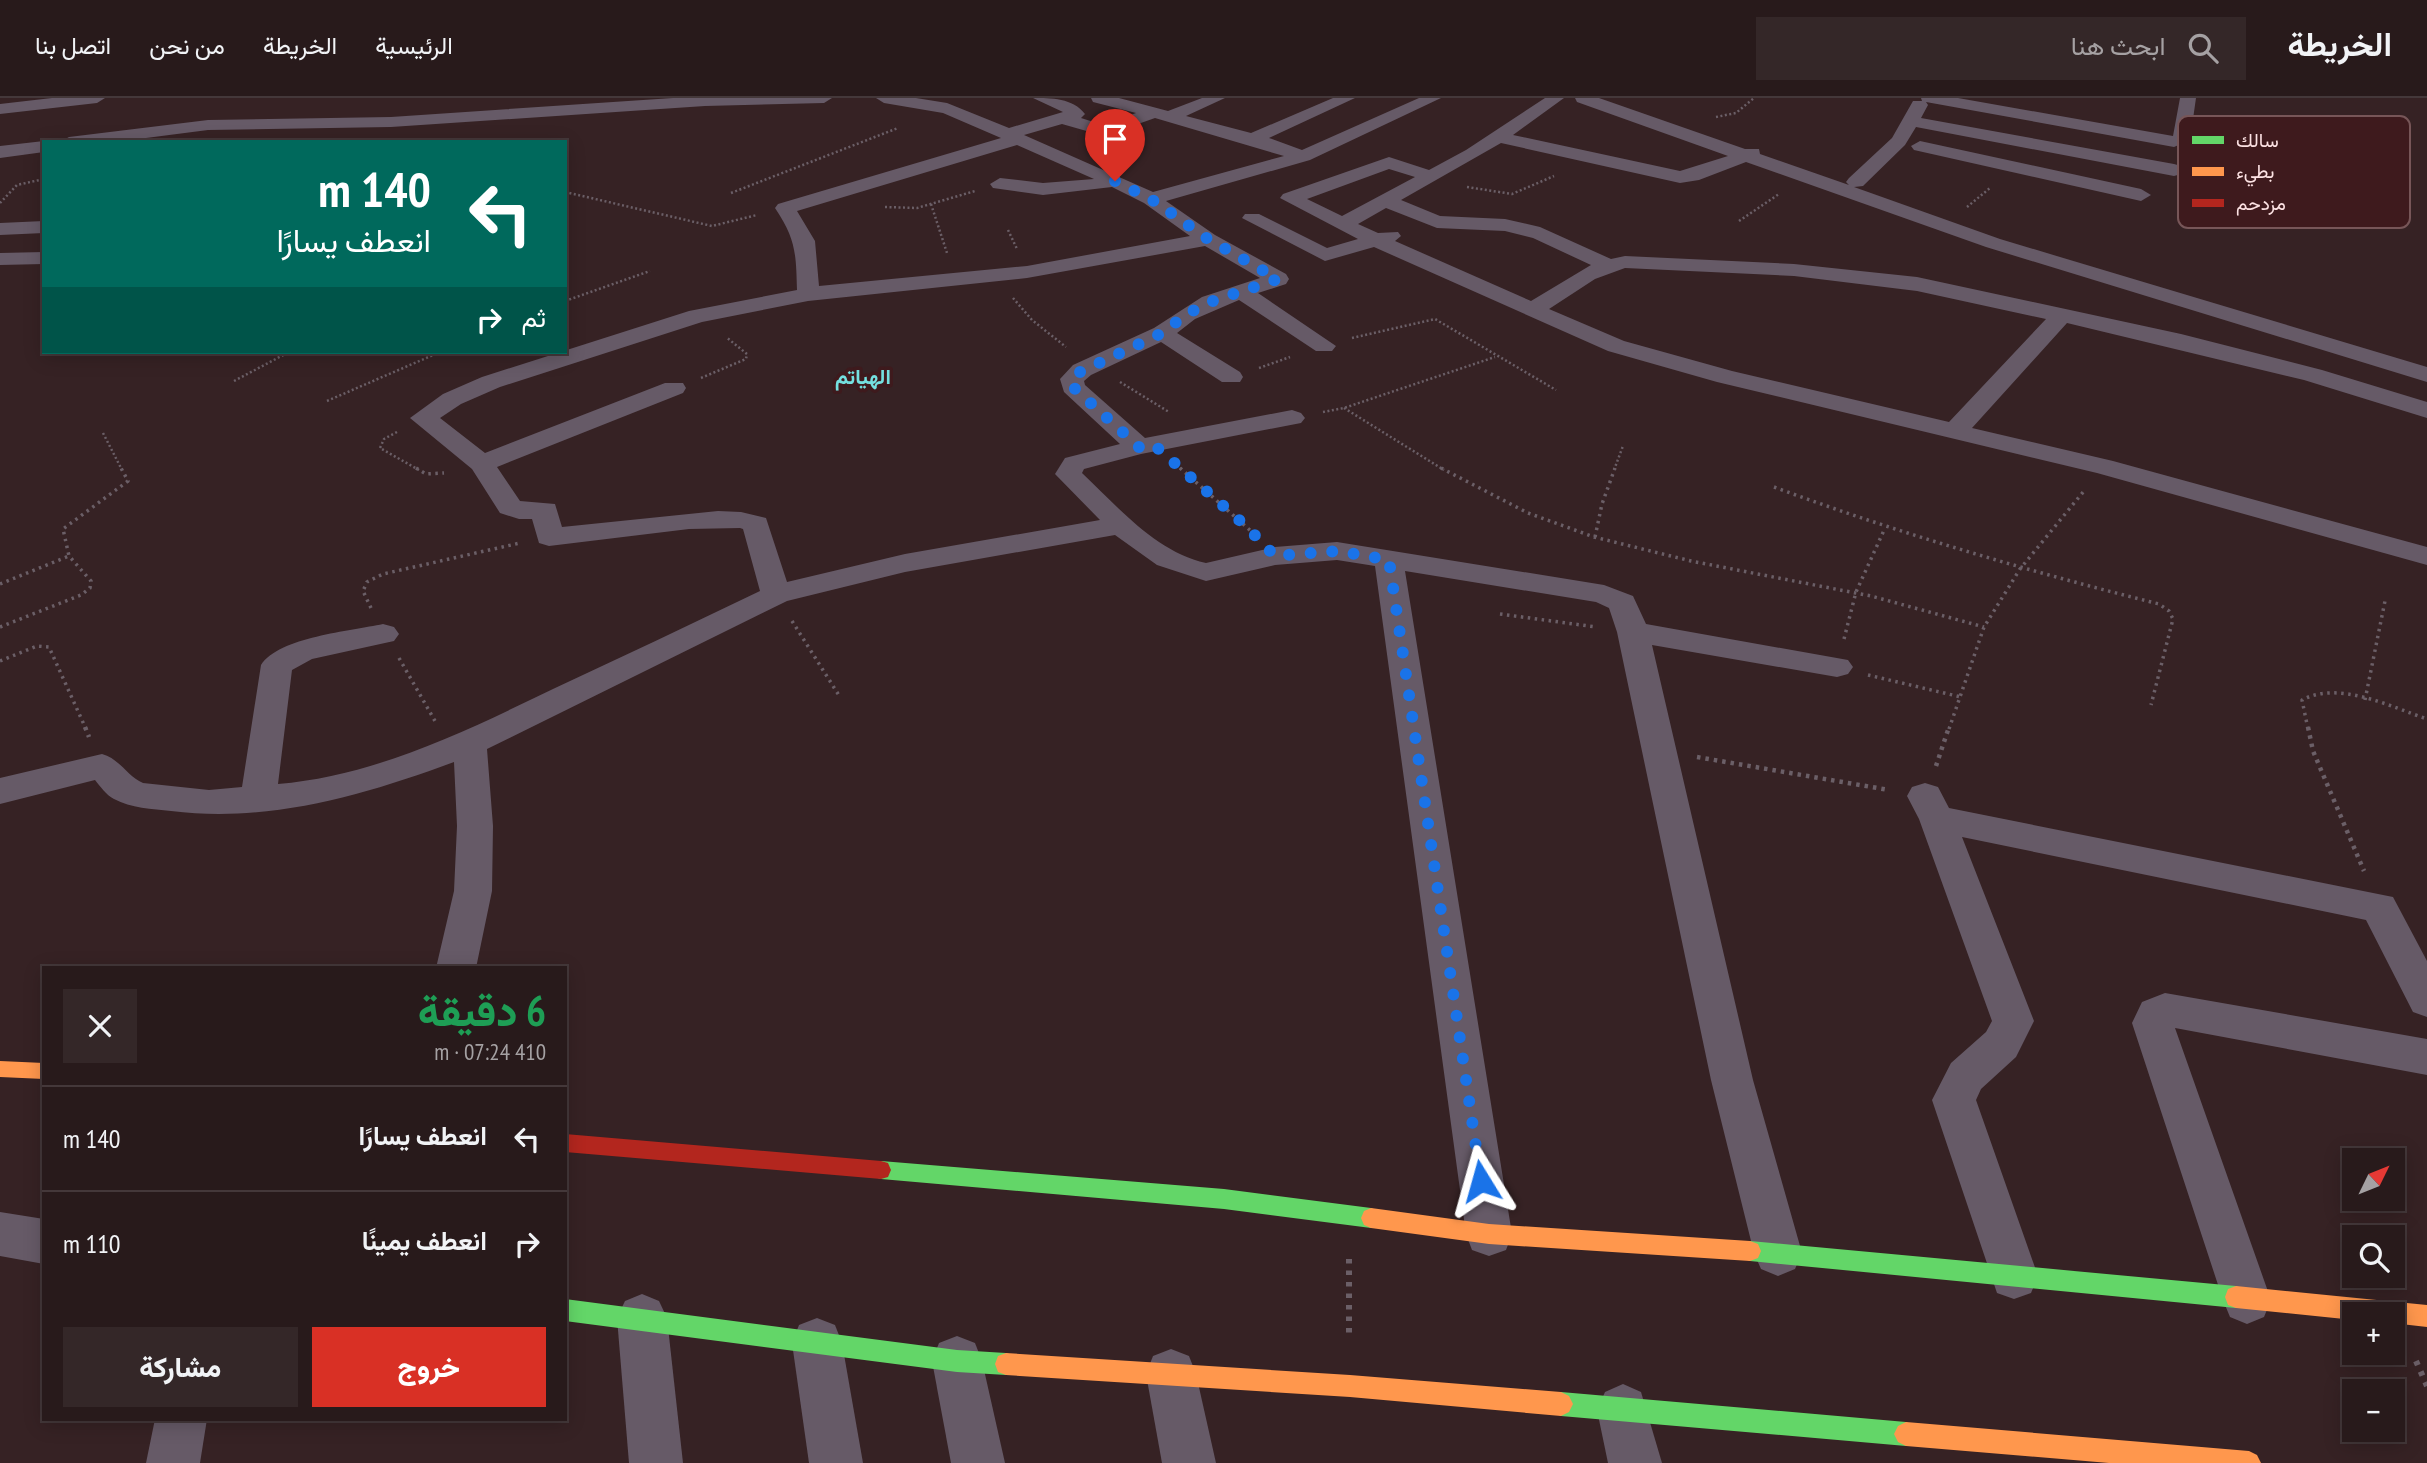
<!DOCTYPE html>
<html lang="ar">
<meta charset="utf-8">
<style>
:root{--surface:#281a1b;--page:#342728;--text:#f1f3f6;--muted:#a5a1a3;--line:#44383a;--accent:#d93025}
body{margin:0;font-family:"PT Sans Narrow",Vazirmatn,sans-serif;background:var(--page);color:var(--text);direction:rtl;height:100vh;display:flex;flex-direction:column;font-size:26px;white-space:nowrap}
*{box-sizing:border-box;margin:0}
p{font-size:23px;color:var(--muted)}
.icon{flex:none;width:38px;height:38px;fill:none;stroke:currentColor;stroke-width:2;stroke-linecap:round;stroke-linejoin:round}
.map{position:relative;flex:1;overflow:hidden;direction:ltr}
.side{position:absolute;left:42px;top:868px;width:525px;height:455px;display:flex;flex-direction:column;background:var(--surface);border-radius:0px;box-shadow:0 4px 18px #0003,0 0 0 2px var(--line);direction:rtl}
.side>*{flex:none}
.banner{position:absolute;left:42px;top:42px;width:525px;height:214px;border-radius:0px;box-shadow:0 4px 18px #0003,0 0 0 2px var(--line);direction:rtl;background:#00695c;color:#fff;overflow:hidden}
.needle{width:46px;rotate:47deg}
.fabs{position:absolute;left:2342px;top:1050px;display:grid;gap:14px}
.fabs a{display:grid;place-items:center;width:63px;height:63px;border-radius:0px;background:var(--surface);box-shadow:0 4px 18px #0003,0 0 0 2px var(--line);font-size:35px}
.pin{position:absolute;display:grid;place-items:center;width:60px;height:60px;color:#fff;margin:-72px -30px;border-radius:50% 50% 50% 0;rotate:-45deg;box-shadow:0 0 7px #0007}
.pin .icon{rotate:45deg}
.me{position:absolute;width:77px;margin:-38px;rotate:352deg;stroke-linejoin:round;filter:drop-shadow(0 0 5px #0008)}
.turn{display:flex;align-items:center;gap:24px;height:147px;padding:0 21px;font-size:32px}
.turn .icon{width:91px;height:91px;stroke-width:2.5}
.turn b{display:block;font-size:49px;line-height:60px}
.then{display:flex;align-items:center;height:66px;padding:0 21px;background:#0003;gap:14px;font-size:26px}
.round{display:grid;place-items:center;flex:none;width:74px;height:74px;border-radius:0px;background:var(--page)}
.overview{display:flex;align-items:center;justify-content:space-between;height:119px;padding:0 21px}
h1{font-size:42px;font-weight:800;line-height:52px;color:#1e9e55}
.primary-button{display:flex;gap:14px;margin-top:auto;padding:14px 21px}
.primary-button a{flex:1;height:80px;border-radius:0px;background:var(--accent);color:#fff;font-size:28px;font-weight:800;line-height:80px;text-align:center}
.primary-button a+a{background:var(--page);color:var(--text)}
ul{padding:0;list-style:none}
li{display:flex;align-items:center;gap:21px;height:105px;padding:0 21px;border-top:2px solid var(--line)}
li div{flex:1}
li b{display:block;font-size:26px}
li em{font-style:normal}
header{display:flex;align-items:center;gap:42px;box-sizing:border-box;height:98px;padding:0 35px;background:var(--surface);border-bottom:2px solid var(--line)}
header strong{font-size:33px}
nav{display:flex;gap:38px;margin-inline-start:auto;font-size:24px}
.search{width:490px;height:63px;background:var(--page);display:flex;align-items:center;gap:18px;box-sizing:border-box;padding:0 24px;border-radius:0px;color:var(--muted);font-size:26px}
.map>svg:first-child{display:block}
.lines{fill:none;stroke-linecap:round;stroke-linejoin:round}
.path-far3{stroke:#6b5f67;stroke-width:2.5;stroke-dasharray:2 2.5;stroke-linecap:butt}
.path-far2{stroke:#6b5f67;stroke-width:3.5;stroke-dasharray:2.5 4.5;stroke-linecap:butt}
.path-far1{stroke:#6b5f67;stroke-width:4.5;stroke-dasharray:3.5 5;stroke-linecap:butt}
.path{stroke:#6b5f67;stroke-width:6;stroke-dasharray:4.5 7;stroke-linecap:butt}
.street{fill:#665a67;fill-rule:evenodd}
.fast{fill:#63d668;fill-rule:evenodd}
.slow{fill:#ff974d;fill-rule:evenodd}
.jam{fill:#b3261e;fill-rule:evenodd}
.route{stroke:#1a73e8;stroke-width:12;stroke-dasharray:0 21.6}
.labels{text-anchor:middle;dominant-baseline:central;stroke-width:7;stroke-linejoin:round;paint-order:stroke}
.far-quarter-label{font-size:21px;font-weight:bold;fill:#74e0e0;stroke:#3e1a1d}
.key{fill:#3e1a1d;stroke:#775658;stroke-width:2}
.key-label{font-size:19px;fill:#fce2e3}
</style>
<header>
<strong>الخريطة</strong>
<div class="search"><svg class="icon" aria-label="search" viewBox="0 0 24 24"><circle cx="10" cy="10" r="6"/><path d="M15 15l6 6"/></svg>ابحث هنا</div>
<nav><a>الرئيسية</a><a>الخريطة</a><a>من نحن</a><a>اتصل بنا</a></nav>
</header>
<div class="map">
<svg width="2427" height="1365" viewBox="0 0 2427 1365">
<rect width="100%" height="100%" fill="#362224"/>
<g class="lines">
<g class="path-far3">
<polyline points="1716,19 1736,15 1754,0"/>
<polyline points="1467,89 1512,96 1554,78"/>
<polyline points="565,94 712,128 757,117"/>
<polyline points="731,95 898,30"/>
<polyline points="0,105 17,87 44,81"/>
<polyline points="931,106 947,155"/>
<polyline points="885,109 917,110 975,93"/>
<polyline points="1967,109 1990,90"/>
<polyline points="1739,123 1779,96"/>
<polyline points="1008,132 1017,151"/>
<polyline points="1013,200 1032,222 1066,249"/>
<polyline points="565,203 650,173"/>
<polyline points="1352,240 1435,221 1556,292"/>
<polyline points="1259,270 1290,259"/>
<polyline points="701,280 746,261 747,256 726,239"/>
<polyline points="234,283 289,254"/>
<polyline points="1120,284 1169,314"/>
<polyline points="327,303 440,254"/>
<polyline points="1344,310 1444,372"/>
<polyline points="1323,314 1344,310 1495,259"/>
<polyline points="397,334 384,341 380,350 419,372"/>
<polyline points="103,335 122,372"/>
<polyline points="1180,370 1182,372"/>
<polyline points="1614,372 1623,348"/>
</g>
<g class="path-far2">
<polyline points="416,370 426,376 444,375"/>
<polyline points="1180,370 1252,434"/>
<polyline points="1441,370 1528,415 1594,439 1691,463 1871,498 1984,529"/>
<path d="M1774 389C1901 436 2028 473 2159 506L2169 513 2173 521 2151 607"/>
<polyline points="1595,439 1602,406 1615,370"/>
<polyline points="0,486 69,458"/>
<polyline points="371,510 363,493 367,484 383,476 520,445"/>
<polyline points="1500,516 1596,529"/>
<polyline points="792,523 840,599"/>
<polyline points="0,529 81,497 90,490 91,483 69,458 63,431 128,383 121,370"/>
<polyline points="1844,541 1856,494 1885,430"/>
<polyline points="399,560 435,623"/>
<polyline points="0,563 37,548 49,549 86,631"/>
<polyline points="1868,577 1961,599"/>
<polyline points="2365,602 2385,503"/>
<polyline points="1949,631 1984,529 2020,471 2084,393"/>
<path d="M2308 631 2302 602C2339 582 2391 609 2427 621"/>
</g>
<g class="path-far1">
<polyline points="85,629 89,639"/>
<polyline points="2308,629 2313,653 2364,773"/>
<polyline points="1697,659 1889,692"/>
<polyline points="1936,668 1949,629"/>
</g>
<g class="path">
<polyline points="1349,1161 1349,1239"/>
<polyline points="2416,1263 2427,1288"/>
</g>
<g class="street">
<polygon points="52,0 105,0 97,5 0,16 0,6"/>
<polygon points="673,0 832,0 824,5 705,8 391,29 208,32 115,44 60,44 69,39 208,22 391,19"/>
<path d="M876 0H916L947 5 1009 30 1063 14 1033 0C1051 0 1073 0 1085 16L1081 20 1103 27 1136 15 1093 4 1091 0H1119L1168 13 1202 0H1225L1186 18 1251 35 1333 0H1355L1269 40 1302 52 1419 0H1441L1310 62 1166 103 1215 137 1286 176 1289 181 1286 186 1258 195 1336 248 1332 253H1316L1239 202 1195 221 1177 235 1240 274 1243 279 1240 284H1222L1161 244 1091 277 1084 283 1085 287 1145 340 1292 312 1301 315 1305 320 1301 325 1141 356 1084 371 1082 375C1118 409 1156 454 1206 465L1275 449 1337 444 1604 487 1633 498 1646 526 1848 562 1853 569 1848 576 1837 579 1652 547 1753 982 1802 1155 1795 1171 1778 1178 1761 1171 1754 1155 1711 982 1617 534 1609 510 1596 504 1405 473 1512 1136 1506 1152 1489 1158 1472 1152 1466 1136 1375 468 1337 462 1275 467 1206 483 1157 467 1115 437 905 474 787 503 487 651 493 728 492 793 476 870H436L454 793 457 728 454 664C362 698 269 725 171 713 152 711 131 710 114 701 106 697 100 688 95 682L0 706V680L102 656C120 661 127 678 143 685L209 692 242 689 261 567C279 539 351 533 383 526L394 529 399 536 394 543 312 561 292 572 278 686C375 678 466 633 553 591 622 559 691 526 760 493L743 431 740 430 689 431 549 448 539 445 532 421H519L500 415 472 371 410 320 443 296 482 279 689 213 797 192C796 156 796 141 775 110L778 106 1001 40 943 15 884 5ZM1155 20 1284 58 1153 94 1024 37 1062 26 1104 38ZM1017 47 1094 81 1043 85 1000 80 990 86 993 90 1043 97 1112 89 1144 105 1190 138 1027 168 819 188 815 143 797 113ZM1205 148 1260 180 1202 199 1154 230 1073 267 1060 281 1064 294 1120 346 1065 360 1055 376 1100 422 905 456 787 484 766 420 741 414 718 413 562 429 555 406 520 403 497 369 683 295 686 290 683 285H665L485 355 440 320 461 306 500 289 702 224 808 203 1027 180Z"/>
<path d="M1545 0H1564L1513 37 1680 73 1728 58 1577 4 1575 0H1599L1745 51H1759L1760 56 1849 87 1846 84 1849 80 1892 40 1913 3H1922L1921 0H1958L2173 38 2180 0H2196L2190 42 2174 49 1926 4 1928 7 1921 20 2174 66 2181 68 2183 72 2181 76 2174 78 1916 29 1905 47 1863 88 1854 89 2000 141 2427 269V284L1986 149 1746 64 1699 82 1680 85 1501 45 1401 102 1440 118 1505 121 1540 129 1611 161 1625 158 1794 166 1917 179 2181 236 2322 272 2427 304V320L2304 282 2067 225 1972 330 2113 363 2427 449V467L2097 375 1717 284 1608 253 1374 149 1325 163 1242 120 1245 116H1259L1327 150 1358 141 1280 100 1283 96 1389 59 1429 72 1466 52ZM1389 71 1415 79 1342 118 1307 101ZM1386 110 1437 130 1505 133 1533 140 1591 167 1531 203 1395 143 1401 138 1398 134 1378 135 1358 126ZM1625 170 1794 178 1917 193 2046 221 1949 324 1732 273 1624 243 1549 211 1595 181Z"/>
<polygon points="44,43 49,44 44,44 44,54 0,60 0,48"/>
<polygon points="1920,43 2141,91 2151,97 2141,103 1914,52 1911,48"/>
<polygon points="44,123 44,135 0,137 0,125"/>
<polygon points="44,154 44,166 0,167 0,155"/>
<polygon points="1925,685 1938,689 1949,710 2393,799 2427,863 2427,919 2413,914 2366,822 1962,739 2034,923 2016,959 1981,991 1976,1002 2038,1178 2031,1195 2014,1201 1997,1195 1932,1002 1951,965 1986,934 1992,923 1919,721 1907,698 1912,689"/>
<polygon points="2165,895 2427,941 2427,977 2175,930 2271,1202 2264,1219 2247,1226 2230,1219 2223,1202 2132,925 2142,904"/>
<polygon points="0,1114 44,1121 44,1166 0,1158"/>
<polygon points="642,1196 659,1203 667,1220 683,1365 629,1365 617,1220 625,1203"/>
<polygon points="817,1220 835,1227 842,1245 863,1365 809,1365 792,1245 799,1227"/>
<polygon points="957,1238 975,1245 982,1263 1005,1365 951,1365 932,1263 939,1245"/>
<polygon points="1171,1251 1189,1258 1196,1276 1216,1365 1162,1365 1146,1276 1153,1258"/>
<polygon points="1623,1286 1641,1294 1662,1365 1608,1365 1597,1312 1605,1294"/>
<polygon points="155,1321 207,1321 200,1365 146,1365"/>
</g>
<g class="fast">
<polygon points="881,1063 1224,1091 1371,1110 1378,1113 1381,1120 1378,1127 1371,1130 1224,1111 881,1081 874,1079 871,1072 874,1065"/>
<polygon points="1750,1143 2236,1188 2244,1191 2247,1199 2244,1207 2236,1210 1750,1163 1742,1160 1739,1153 1742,1146"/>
<polygon points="565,1201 957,1252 1006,1255 1014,1258 1017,1266 1014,1274 1006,1277 957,1274 565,1223"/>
<polygon points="1561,1294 1906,1324 1914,1328 1918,1336 1914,1344 1906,1348 1561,1318 1553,1314 1549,1306 1553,1298"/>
</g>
<g class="slow">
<polygon points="0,963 44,965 44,981 0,979"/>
<polygon points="1371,1110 1489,1126 1750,1143 1758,1146 1761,1153 1758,1160 1750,1163 1489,1146 1371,1130 1364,1127 1361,1120 1364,1113"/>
<polygon points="2236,1188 2427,1207 2427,1229 2392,1225 2392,1216 2354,1216 2354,1222 2236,1210 2228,1207 2225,1199 2228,1191"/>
<polygon points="1006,1255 1350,1277 1561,1294 1569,1298 1573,1306 1569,1314 1561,1318 1350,1299 1006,1277 998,1274 995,1266 998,1258"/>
<polygon points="1906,1324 2249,1353 2257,1357 2261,1365 2109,1365 1906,1348 1898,1344 1894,1336 1898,1328"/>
</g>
<polygon class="jam" points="565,1036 881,1063 888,1065 891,1072 888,1079 881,1081 565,1054"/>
</g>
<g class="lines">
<polyline class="route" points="1115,83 1151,101 1208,141 1278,181 1210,204 1187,216 1162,235 1076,276 1072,281 1073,289 1139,349 1153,346 1246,428 1275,458 1337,453 1389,462 1481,1083"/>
</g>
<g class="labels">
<g class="far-quarter-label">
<text x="863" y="278">الهياتم</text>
</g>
</g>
<rect x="2178" y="18" width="232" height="112" rx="10" class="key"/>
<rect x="2192" y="38" width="32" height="8" fill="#63d668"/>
<rect x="2192" y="69" width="32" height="9" fill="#ff974d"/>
<rect x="2192" y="101" width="32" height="8" fill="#b3261e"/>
<g class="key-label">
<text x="2236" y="49">سالك</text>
<text x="2236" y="80">بطيء</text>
<text x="2236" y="112">مزدحم</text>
</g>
</svg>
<div class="fabs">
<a><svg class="needle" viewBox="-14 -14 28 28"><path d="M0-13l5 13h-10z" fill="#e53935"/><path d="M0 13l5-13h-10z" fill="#a5a1a3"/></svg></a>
<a><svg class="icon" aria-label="search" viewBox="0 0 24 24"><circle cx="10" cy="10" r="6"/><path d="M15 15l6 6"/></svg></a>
<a>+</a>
<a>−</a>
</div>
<div class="pin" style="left:1115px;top:83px;background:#d93025"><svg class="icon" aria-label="arrive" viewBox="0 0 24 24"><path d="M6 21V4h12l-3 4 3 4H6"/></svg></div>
<svg class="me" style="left:1481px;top:1083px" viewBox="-20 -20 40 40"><path d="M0-17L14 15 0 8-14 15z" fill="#1a73e8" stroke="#fff" stroke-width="4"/></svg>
<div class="banner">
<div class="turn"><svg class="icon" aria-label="left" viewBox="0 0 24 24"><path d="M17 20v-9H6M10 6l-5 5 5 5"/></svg><div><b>140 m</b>انعطف يسارًا</div></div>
<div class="then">ثم<svg class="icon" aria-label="right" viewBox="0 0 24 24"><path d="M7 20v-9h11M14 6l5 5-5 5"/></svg></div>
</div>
<section class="side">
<div class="overview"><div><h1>6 دقيقة</h1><p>410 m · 07:24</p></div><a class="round"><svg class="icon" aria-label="close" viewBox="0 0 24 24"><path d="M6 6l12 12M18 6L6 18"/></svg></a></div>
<ul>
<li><svg class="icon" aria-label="left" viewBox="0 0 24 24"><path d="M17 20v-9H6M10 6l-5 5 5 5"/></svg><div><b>انعطف يسارًا</b></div><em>140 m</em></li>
<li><svg class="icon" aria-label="right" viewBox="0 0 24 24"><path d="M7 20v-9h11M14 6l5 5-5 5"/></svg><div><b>انعطف يمينًا</b></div><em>110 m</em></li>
</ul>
<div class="primary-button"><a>خروج</a><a>مشاركة</a></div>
</section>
</div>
